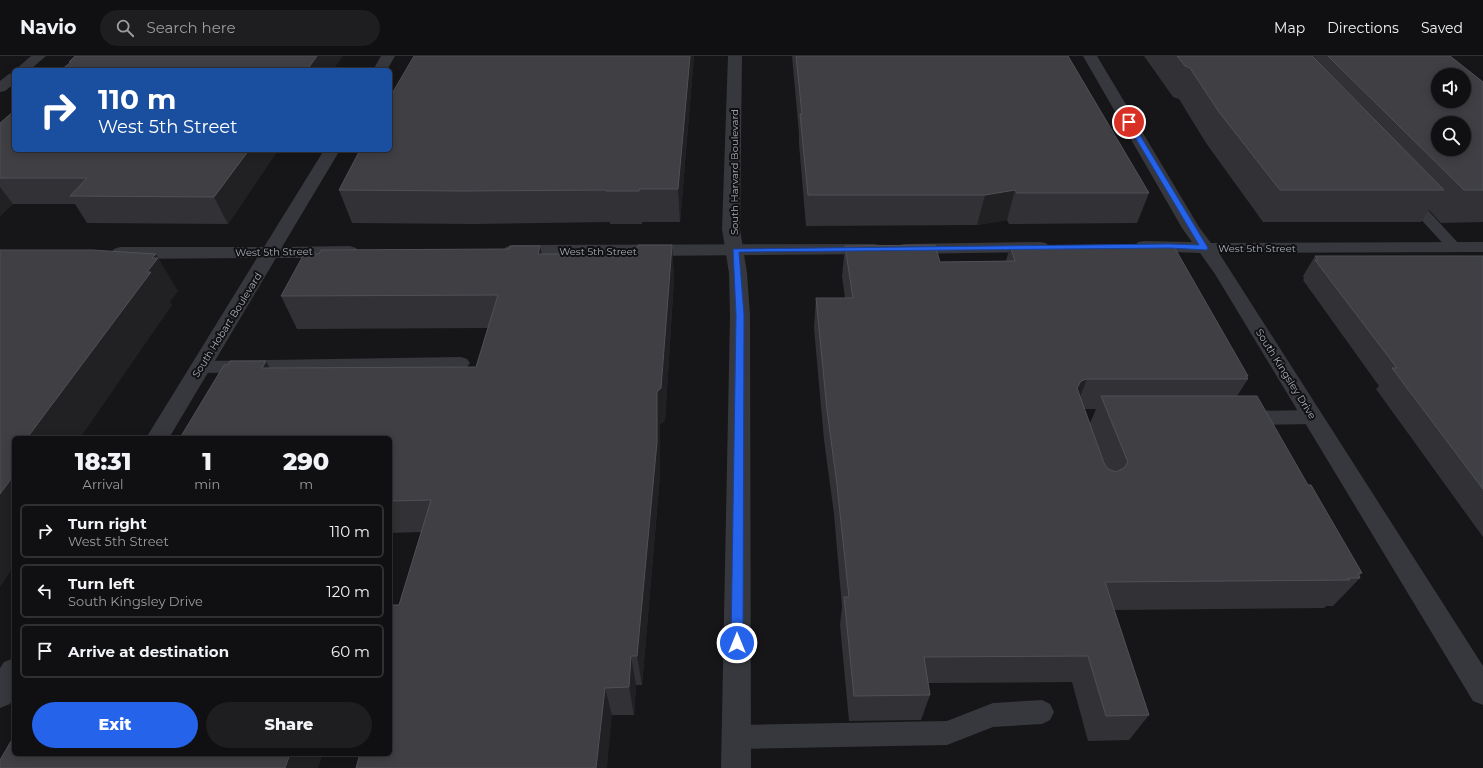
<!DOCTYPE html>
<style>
:root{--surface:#101012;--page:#1e1e20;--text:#f1f3f6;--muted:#9c9d9f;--line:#303032;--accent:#2563eb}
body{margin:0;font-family:Montserrat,sans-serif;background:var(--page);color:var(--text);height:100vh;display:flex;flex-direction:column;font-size:15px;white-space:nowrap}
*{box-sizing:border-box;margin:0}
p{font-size:13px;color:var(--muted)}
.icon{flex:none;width:22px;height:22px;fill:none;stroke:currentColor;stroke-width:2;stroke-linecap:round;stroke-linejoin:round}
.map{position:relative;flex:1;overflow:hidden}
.side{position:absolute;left:12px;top:380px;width:380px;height:320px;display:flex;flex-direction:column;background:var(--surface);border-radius:6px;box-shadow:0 2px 10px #0003,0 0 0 1px var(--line)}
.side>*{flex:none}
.top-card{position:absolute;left:12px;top:12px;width:380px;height:84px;border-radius:6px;box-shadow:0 2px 10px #0003,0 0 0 1px var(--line);background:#1a4fa0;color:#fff;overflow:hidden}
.controls{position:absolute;left:1431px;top:12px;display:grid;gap:8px}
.controls a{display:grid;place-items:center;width:40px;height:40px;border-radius:50%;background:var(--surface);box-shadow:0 2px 10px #0003,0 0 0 1px var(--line);font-size:20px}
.pin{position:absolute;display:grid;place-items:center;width:34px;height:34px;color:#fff;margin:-17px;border:2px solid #fff;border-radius:50%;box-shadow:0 1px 4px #0007}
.me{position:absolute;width:44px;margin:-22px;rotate:0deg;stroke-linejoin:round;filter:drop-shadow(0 0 3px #0008)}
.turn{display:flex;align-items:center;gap:14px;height:84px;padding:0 20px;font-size:18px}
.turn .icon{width:52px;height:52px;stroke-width:2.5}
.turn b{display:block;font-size:28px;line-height:34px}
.eta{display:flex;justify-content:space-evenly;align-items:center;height:68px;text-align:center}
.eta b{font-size:24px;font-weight:800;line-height:28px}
.cta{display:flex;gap:8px;margin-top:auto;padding:8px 20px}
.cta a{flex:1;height:46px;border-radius:24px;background:var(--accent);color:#fff;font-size:16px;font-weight:800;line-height:46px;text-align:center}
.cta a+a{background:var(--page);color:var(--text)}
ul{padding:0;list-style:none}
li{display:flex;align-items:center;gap:12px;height:54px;margin:0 8px 6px;padding:0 12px;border:2px solid var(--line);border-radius:6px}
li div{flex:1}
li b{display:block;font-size:15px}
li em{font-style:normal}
header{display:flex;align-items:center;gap:24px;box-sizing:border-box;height:56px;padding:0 20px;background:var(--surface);border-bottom:1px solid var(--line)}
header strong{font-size:19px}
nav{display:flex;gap:22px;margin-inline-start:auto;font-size:14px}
.search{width:280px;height:36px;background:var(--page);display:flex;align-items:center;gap:10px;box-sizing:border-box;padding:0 14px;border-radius:22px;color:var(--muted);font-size:15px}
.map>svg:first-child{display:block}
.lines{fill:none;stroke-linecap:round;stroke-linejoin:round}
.service{fill:#37383d;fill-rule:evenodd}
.minor{fill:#37383d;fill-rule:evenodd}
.tertiary{fill:#37383d;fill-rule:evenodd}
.wall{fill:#323236;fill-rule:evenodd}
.shaded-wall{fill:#212124}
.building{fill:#3f3f44;stroke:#4f5156;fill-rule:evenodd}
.route{fill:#2563eb;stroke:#184099}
.labels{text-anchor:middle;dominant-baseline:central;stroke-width:4;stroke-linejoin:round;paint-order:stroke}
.street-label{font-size:10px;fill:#a8adb8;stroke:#111113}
</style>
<header>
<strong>Navio</strong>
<div class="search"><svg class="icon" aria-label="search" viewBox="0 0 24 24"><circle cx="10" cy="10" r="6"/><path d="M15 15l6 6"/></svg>Search here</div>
<nav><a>Map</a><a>Directions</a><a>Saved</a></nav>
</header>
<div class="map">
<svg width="1483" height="712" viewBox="0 0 1483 712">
<rect width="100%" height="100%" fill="#161618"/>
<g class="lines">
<g class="service">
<polygon points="1409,138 1414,139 1459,188 1461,191 1459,194 1449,194 1404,145 1402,142 1404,139"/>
<polygon points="461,301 467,303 470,307 467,311 461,313 201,317 195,315 192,311 195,307 201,305"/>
<polygon points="1313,354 1319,356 1322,361 1319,366 1313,368 1246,369 1240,367 1237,362 1240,357 1246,355"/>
<polygon points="1042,644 1050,648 1054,656 1050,664 1042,668 993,671 947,689 736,693 727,689 724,681 727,673 736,669 947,665 993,647"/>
</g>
<g class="minor">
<polygon points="31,0 46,0 30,14 15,14"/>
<polygon points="381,0 395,0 387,14 373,14"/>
<polygon points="1083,0 1097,0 1199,171 1211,187 1483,186 1483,196 1219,197 1483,610 1483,649 1473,645 1215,218 1200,197 1144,195 1138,194 1135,190 1138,186 1144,185 1192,186 1182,172"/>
<polygon points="14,17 14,28 5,35 0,36 0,25 9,18"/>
<polygon points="324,94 340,94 282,191 350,190 356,192 359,196 356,200 350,202 276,202 169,382 146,382 257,202 120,203 114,201 111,197 114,193 120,191 264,191"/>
<polygon points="1040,186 1046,187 1049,191 1046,195 1040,196 906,198 900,197 897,193 900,189 906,188"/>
<polygon points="874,188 880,189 883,193 880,197 874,198 512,201 506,199 503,195 506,191 512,189"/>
<polygon points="14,602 14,641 10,648 0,652 0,612 4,606"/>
</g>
<polygon class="tertiary" points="728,0 742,0 740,173 747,217 750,259 751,712 721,712 730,259 729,217 722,173"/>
</g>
<g class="wall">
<polygon points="694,0 680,166 642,166 642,168 610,168 610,166 473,168 352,167 339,134"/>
<polygon points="792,0 1068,0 1149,137 1137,167 1009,168 1007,164 977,169 806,170 799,88 799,77"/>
<polygon points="1144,0 1450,0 1483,26 1483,166 1441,167 1429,154 1421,166 1263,166 1206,87 1179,43 1173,41"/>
<polygon points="0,67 278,94 228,168 87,167 75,148 13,148 0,160"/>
<polygon points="672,189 674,222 665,365 660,368 660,419 642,629 636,629 634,659 612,659 390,698 399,549 421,476 390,477 390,382 228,309 270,312 476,311 488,272 297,273 281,240 319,198 509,193 540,190 542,198 625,198"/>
<path d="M845 190 940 206 1006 205 1010 190 1248 320 1247 322 1248 323 1237 340 1308 429 1362 517 1359 520 1360 522 1333 550H1326L1324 552 1114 554 1149 659 1129 684 1088 685 1072 626 928 627 930 639 921 664 849 665 840 569 842 551 834 458 824 384 814 272 816 242H845L842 220ZM1084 353H1096L1090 367Z"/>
<polygon points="1315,200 1483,200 1483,481 1376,333 1379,330 1303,224 1304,222 1303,220"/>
</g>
<g class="shaded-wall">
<polygon points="317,0 343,0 333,14 307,14"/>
<polygon points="690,0 694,0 680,166 678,133"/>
<polygon points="249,94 278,94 228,168 214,141"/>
<polygon points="0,131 13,148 0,160"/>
<polygon points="1015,134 1007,164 977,169 985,139"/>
<polygon points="672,189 674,222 665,365 660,368 660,419 642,629 637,600 657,336"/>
<polygon points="540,190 547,222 538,198"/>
<polygon points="156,198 178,235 170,246 172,249 80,382 27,382 147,216 152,202"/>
<polygon points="266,305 284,338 262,312"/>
<polygon points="1087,323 1075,354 1077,332 1081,325"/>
<polygon points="14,419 14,510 0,531 0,438"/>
<polygon points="631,600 636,629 634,659 629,631"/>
<polygon points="605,632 612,659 607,712 596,712"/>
<polygon points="290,698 323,698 318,712 285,712"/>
</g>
<g class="building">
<polygon points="75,0 317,0 307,14 61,14 71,6 69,6"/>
<polygon points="414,0 690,0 678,133 639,133 639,135 606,135 606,134 464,135 339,134 360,94 390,94 390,41"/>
<polygon points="796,0 1068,0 1149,137 1017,137 1015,134 985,139 808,139 800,58 802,58"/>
<polygon points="1177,0 1312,0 1444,134 1280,134 1219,56 1190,12 1185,10"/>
<path d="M1328 0H1450L1483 26V134H1464ZM1438 19H1464V45H1438ZM1438 67H1464V93H1438Z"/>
<polygon points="14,55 14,94 249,94 214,141 70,140 87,122 0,122 0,67"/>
<polygon points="638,189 672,189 661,332 657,336 657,386 637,600 631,600 629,631 605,632 596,712 356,712 360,698 390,698 390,549 399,549 431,444 390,445 390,382 180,382 224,309 228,309 230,305 266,305 262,312 476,311 498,239 281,240 304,198 319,198 321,194 509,193 510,190 540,190 538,198 625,198 625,196 637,196"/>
<polygon points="935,189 940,206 1015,205 1010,190 1173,189 1248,320 1246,320 1248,323 1087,323 1081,325 1077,332 1104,407 1108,413 1116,416 1124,412 1128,406 1101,340 1257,340 1308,429 1311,429 1362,517 1358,517 1360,522 1348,522 1350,524 1105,526 1149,659 1106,660 1088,600 924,601 930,639 854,640 844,541 849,541 837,429 827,354 816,242 853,242 845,190"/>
<polygon points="0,194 92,194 156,198 152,202 158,202 147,216 151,216 27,382 14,382 14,419 0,438"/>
<polygon points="1315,200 1483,200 1483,433 1392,312 1397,312 1315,204 1318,204"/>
<polygon points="14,680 14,698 290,698 285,712 0,712 0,704"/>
</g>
<polygon class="route" points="1129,64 1132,66 1208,192 1207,194 1169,192 739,196 744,259 743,587 741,591 737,592 733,591 731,587 736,259 733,193 1169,188 1199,189 1126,66"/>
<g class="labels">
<g class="street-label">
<text transform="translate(734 116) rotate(-90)">South Harvard Boulevard</text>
<text x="1257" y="192">West 5th Street</text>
<text x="598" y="195">West 5th Street</text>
<text transform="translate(274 196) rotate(-1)">West 5th Street</text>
<text transform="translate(227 269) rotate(-58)">South Hobart Boulevard</text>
<text transform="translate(1286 318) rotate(58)">South Kingsley Drive</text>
</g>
</g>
</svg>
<div class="controls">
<a><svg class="icon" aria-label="sound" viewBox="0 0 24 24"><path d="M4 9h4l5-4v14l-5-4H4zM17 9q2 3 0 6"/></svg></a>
<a><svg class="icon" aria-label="search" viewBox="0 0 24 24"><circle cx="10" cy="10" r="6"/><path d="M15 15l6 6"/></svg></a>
</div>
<div class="pin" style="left:1129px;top:66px;background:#d93025"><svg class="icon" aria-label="arrive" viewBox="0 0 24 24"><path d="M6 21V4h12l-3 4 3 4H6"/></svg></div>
<svg class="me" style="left:737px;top:587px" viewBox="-20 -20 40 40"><circle r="17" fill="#2563eb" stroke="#fff" stroke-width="3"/><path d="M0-11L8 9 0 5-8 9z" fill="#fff"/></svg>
<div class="top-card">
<div class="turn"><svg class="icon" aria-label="right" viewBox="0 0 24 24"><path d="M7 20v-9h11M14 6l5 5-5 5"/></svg><div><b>110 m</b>West 5th Street</div></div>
</div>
<section class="side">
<div class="eta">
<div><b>18:31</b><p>Arrival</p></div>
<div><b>1</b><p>min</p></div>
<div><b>290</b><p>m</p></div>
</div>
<ul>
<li><svg class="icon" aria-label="right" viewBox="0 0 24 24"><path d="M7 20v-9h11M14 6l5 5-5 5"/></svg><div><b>Turn right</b><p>West 5th Street</p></div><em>110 m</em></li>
<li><svg class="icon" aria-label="left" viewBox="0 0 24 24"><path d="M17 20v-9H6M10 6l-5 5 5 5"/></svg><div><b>Turn left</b><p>South Kingsley Drive</p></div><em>120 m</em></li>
<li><svg class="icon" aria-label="arrive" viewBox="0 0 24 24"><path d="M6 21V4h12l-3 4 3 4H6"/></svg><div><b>Arrive at destination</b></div><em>60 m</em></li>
</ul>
<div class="cta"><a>Exit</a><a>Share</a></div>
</section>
</div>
